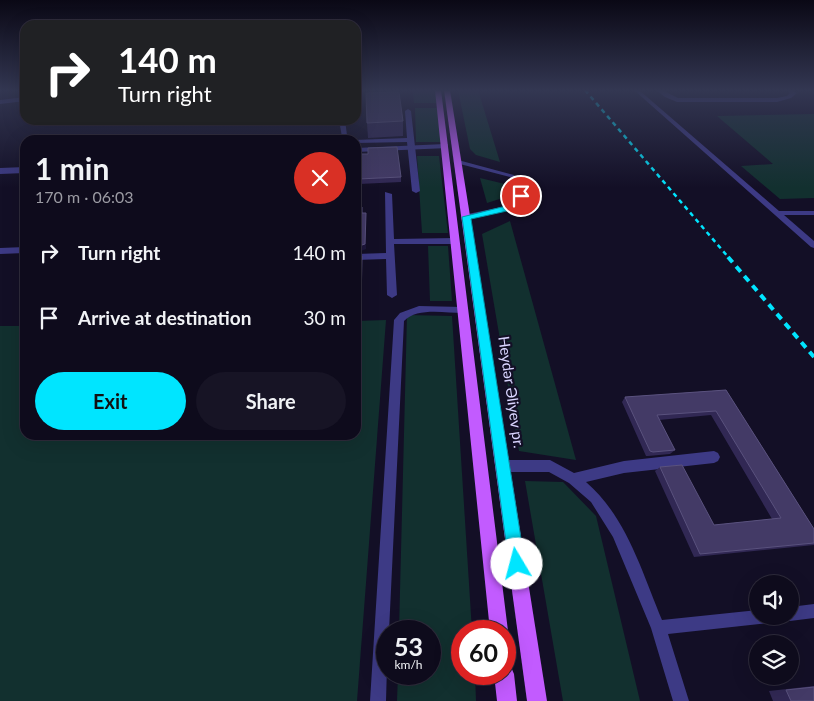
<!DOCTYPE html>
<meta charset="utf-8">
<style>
:root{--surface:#0e0b1c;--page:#171425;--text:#f1f3f6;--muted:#9b9ba3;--line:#2e2b3b;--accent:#00e5ff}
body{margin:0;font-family:Lato,sans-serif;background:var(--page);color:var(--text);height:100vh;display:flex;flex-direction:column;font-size:19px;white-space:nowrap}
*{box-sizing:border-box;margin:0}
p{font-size:16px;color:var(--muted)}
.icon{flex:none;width:28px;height:28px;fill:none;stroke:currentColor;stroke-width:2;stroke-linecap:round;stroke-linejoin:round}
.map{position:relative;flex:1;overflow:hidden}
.details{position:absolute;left:20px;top:135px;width:341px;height:305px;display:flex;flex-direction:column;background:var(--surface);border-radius:15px;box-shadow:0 5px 20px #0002,0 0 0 1px var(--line)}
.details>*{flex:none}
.guide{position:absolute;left:20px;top:20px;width:341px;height:105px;border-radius:15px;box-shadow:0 5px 20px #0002,0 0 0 1px var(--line);background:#202124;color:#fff;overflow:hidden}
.buttons{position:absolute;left:749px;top:575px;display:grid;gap:10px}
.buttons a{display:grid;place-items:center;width:50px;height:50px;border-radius:50%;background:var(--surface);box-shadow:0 5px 20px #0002,0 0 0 1px var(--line);font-size:25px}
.speed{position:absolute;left:376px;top:620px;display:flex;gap:10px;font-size:25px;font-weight:700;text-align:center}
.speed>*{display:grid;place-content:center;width:65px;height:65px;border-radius:50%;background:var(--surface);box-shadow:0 5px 20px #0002,0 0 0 1px var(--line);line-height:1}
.speed small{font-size:12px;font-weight:400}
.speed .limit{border:8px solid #d22;background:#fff;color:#111}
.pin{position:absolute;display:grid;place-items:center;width:42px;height:42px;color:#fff;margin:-21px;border:2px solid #fff;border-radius:50%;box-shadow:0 1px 5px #0007}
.me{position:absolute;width:55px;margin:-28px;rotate:352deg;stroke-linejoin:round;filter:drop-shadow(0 0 4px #0008)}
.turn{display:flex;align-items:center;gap:18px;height:105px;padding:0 15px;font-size:22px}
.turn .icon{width:65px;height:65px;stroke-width:2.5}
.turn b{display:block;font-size:35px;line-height:42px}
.round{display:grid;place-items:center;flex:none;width:52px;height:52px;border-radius:26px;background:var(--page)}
.overview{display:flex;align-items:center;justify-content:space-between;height:85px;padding:0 15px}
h1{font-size:30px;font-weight:700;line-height:38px}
.button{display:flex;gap:10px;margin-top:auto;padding:10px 15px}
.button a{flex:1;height:58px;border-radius:30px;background:var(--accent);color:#111;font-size:20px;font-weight:700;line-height:58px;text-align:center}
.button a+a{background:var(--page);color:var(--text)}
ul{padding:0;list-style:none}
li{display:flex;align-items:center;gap:15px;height:65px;padding:0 15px}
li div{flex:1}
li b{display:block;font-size:19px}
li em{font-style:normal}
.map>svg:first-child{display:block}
.green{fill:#12302f}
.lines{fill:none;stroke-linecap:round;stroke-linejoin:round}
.service{fill:#3d3a85;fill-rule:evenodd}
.minor{fill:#3d3a85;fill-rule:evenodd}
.primary{fill:#c25bff;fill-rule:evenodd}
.rail-far1{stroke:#00e5ff;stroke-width:2.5;stroke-dasharray:4.5 4;stroke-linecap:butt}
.rail{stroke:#00e5ff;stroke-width:4;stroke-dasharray:7 5.5;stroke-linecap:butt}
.wall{fill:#312854}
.shaded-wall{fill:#1d163a}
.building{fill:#433a66;stroke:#5a527e}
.route{fill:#00e5ff;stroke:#0095a6}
.labels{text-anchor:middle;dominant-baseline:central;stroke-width:4.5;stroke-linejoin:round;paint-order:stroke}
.street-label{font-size:15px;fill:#d9d4ff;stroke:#130f26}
</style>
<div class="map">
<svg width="814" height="701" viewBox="0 0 814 701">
<rect width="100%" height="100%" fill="#130f26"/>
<g class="green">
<polygon points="413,90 435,90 438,103 414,103"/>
<polygon points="458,90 478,90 500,162 476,155 470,149"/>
<polygon points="415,108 438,108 442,142 416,142"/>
<polygon points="814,114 814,198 780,199 741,166 773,164 717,116"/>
<polygon points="417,156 439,156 448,233 422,233"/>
<polygon points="480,178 505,184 509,196 487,203"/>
<polygon points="510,221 576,460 519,451 482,234"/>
<polygon points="428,246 448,246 452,301 430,301"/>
<polygon points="407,315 452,316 472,631 462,631 462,674 475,674 476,701 397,701 398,674 430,674 430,631 399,631"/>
<polygon points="386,320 357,701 0,701 0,326 25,326 25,435 356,435 356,321"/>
<polygon points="525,481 563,482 596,516 640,701 563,701"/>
</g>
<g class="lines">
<g class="service">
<polygon points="634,90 639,90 779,211 814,211 814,215 784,215 814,241 814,248 811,247"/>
<polygon points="656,90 662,90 678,98 777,98 787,96 790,93 787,90 792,90 797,93 791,98 777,102 677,102 665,97"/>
<polygon points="408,109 411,111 420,191 416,193 412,191 407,142 356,143 356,140 354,140 407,138 405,111"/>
<polygon points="339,120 345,120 347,135 353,140 346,140 342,137"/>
<polygon points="458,160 514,175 522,188 523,203 516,209 463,219 463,215 511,205 516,202 515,188 510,177 456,163 455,162"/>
<polygon points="385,192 392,194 394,239 455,238 459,241 455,244 394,244 397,295 392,298 387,295 386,259 356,260 356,254 386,253"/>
<path d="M419 306 463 307 468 310 463 313C445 313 417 307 404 321L389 631H388L386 701H370L394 320 400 313Z"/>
<path d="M714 451 718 453 720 457 718 461 714 463 624 473 586 482C626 516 642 572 662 620L758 610V616H776L774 621 769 623 668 634 689 701H673L651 628 613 537 591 502 569 483 549 472H503L499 470 497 466 499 462 503 460H550L574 473 624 461Z"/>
<polygon points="814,604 814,618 790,621 785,619 784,616 790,616 790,607"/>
</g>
<g class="minor">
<polygon points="25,97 25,101 0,104 0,100"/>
<polygon points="445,144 448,144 448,148 356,152 356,148"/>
<polygon points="25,167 25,173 0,174 0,168"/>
<polygon points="25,247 25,253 0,254 0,248"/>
</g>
<g class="primary">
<polygon points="435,90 441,90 508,631 505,638 505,631 490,631"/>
<polygon points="444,90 450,90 547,701 527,701"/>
<polygon points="505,665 511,667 514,674 517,701 497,701 494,674 505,674"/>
</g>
<polyline class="rail-far1" points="585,90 729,258"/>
<polyline class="rail" points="728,257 814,357"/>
</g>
<g class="wall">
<polygon points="403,121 403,136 368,138 367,123"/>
<polygon points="401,177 401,182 359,184 358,179"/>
<polygon points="356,256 362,262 362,310 356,310"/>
<polygon points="726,390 814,529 814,545 694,557 655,471 660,467 714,525 772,519 711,415 659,420 675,450 670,454 648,456 646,456 622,402 625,397"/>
<polygon points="814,686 814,701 773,701 769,691"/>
</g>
<g class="shaded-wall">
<polygon points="366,213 366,249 356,253 356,247"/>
<polygon points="362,256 362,310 361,305"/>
</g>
<g class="building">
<polygon points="399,92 403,121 367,123 366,93"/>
<polygon points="397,147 401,177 358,179 358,154 368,154 368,148"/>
<polygon points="356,206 362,207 362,213 366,213 365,244 356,247"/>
<polygon points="356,256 362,256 361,305 356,305"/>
<polygon points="726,390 814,529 814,543 700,554 660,467 682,465 714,525 781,518 716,411 657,415 675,450 653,452 650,451 625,397"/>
<polygon points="814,687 814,701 791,701 786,690"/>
</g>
<linearGradient id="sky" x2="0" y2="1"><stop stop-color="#0a0815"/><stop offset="0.48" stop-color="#333752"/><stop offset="1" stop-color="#333752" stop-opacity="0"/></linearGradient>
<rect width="814" height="188" fill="url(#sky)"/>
<polygon class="route" points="521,194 525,196 522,205 516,209 471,219 525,564 523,569 517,572 512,569 509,564 462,217 510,205 516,202 518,195"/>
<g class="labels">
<g class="street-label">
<text transform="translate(512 392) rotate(82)">Heydər Əliyev pr.</text>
</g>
</g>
</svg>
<div class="buttons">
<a><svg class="icon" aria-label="sound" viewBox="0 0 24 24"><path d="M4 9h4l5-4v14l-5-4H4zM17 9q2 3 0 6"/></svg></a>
<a><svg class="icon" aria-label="layers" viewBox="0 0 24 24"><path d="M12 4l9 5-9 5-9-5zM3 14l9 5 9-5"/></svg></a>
</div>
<div class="speed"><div>53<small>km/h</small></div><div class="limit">60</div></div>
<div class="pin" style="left:521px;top:196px;background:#d93025"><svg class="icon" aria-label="arrive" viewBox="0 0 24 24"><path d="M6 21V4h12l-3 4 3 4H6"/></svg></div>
<svg class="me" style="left:517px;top:564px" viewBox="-20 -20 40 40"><circle r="19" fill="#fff"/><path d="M0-13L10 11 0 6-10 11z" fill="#00e5ff"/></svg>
<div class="guide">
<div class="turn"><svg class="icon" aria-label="right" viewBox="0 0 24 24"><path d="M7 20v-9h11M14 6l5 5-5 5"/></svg><div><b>140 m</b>Turn right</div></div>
</div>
<section class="details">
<div class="overview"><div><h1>1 min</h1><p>170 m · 06:03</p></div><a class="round" style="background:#d93025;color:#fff"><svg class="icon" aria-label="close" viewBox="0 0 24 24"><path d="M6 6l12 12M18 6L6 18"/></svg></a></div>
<ul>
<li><svg class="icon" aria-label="right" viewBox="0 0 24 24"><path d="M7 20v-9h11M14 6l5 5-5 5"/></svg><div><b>Turn right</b></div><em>140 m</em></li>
<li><svg class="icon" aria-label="arrive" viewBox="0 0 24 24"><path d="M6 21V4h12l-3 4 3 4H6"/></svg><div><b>Arrive at destination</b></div><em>30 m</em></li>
</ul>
<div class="button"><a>Exit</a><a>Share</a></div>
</section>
</div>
